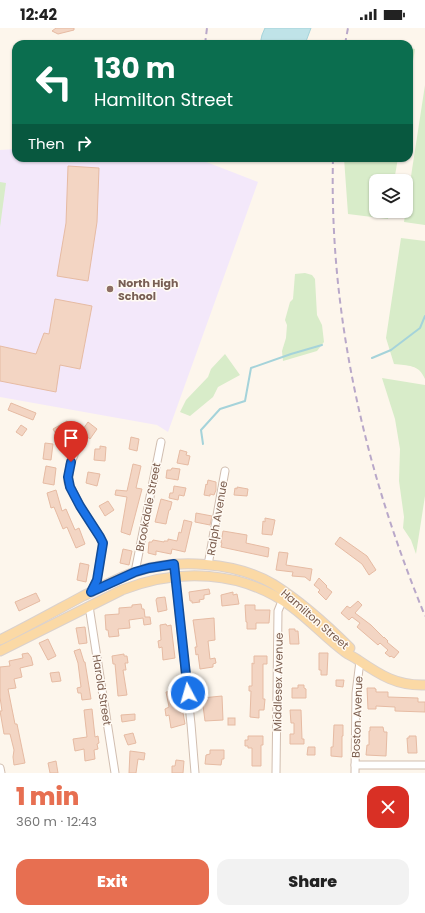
<!DOCTYPE html>
<meta charset="utf-8">
<style>
:root{--surface:#fff;--page:#f2f2f2;--text:#222;--muted:#767676;--accent:#e76f51}
body{margin:0;font-family:Poppins,sans-serif;background:var(--page);color:var(--text);height:100vh;display:flex;flex-direction:column;font-size:15px;white-space:nowrap}
*{box-sizing:border-box;margin:0}
p{font-size:13px;color:var(--muted)}
.icon{flex:none;width:22px;height:22px;fill:none;stroke:currentColor;stroke-width:2;stroke-linecap:round;stroke-linejoin:round}
.map{position:relative;height:745px;overflow:hidden}
.side{display:flex;flex-direction:column;background:var(--surface);flex:1}
.side>*{flex:none}
.top-card{position:absolute;left:12px;top:12px;width:401px;height:122px;border-radius:12px;box-shadow:0 1px 3px #0004;background:#0b6e4f;color:#fff;overflow:hidden}
.buttons{position:absolute;left:369px;top:146px;display:grid;gap:8px}
.buttons a{display:grid;place-items:center;width:44px;height:44px;border-radius:8px;background:var(--surface);box-shadow:0 1px 3px #0004;font-size:20px}
.pin{position:absolute;display:grid;place-items:center;width:34px;height:34px;color:#fff;margin:-41px -17px;border-radius:50% 50% 50% 0;rotate:-45deg;box-shadow:0 0 4px #0007}
.pin .icon{rotate:45deg}
.me{position:absolute;width:44px;margin:-22px;rotate:354deg;stroke-linejoin:round;filter:drop-shadow(0 0 3px #0008)}
.turn{display:flex;align-items:center;gap:14px;height:84px;padding:0 16px;font-size:18px}
.turn .icon{width:52px;height:52px;stroke-width:2.5}
.turn b{display:block;font-size:28px;line-height:34px}
.then{display:flex;align-items:center;height:38px;padding:0 16px;background:#0003;gap:8px;font-size:15px}
.round{display:grid;place-items:center;flex:none;width:42px;height:42px;border-radius:12px;background:var(--page)}
.headline{display:flex;align-items:center;justify-content:space-between;height:68px;padding:0 16px}
h1{font-size:24px;font-weight:800;line-height:30px;color:var(--accent)}
.primary-button{display:flex;gap:8px;margin-top:auto;padding:8px 16px}
.primary-button a{flex:1;height:46px;border-radius:12px;background:var(--accent);color:#fff;font-size:16px;font-weight:800;line-height:46px;text-align:center}
.primary-button a+a{background:var(--page);color:var(--text)}
.status{display:flex;justify-content:space-between;align-items:center;height:28px;padding:0 20px;background:var(--surface);direction:ltr}
.status svg{height:11px;fill:currentColor}
.map>svg:first-child{display:block}
.education{fill:#f3e8fa}
.green{fill:#d8ecc9}
.water{fill:#bfe3e8;stroke:#a5d3da}
.lines{fill:none;stroke-linecap:round;stroke-linejoin:round}
.stream{stroke:#a5d3da;stroke-width:2}
.building{fill:#f3d5c3;stroke:#e6bba3}
.minor-casing{stroke:#d1beb0;stroke-width:9}
.major-casing{stroke:#dad1cd;stroke-width:11}
.minor{stroke:#fff;stroke-width:7}
.major{stroke:#fbd9a5;stroke-width:9}
.rail{stroke:#b9a8c9;stroke-width:2;stroke-dasharray:6 4;stroke-linecap:butt}
.route-casing{stroke:#114b97;stroke-width:10}
.route{stroke:#1a73e8;stroke-width:7}
.education-dot{fill:#8d6e63;stroke:#fffaf3;stroke-width:1.5}
.labels{text-anchor:middle;dominant-baseline:central;stroke-width:3;stroke-linejoin:round;paint-order:stroke}
.education-label{font-size:11px;font-weight:bold;fill:#785e54;stroke:#fffaf3;text-anchor:start}
.street-label{font-size:11px;fill:#7a5c4d;stroke:#fffaf3}
</style>
<div class="status"><b>12:42</b><svg viewBox="0 0 49 12"><path d="M0 12V9h3v3zM5 12V6h3v6zM10 12V3h3v9zM15 12V0h3v12zM26 1h20v11H26zM47 4h2v5h-2z"/></svg></div>
<div class="map">
<svg width="425" height="745" viewBox="0 0 425 745">
<rect width="100%" height="100%" fill="#fdf6ec"/>
<polygon class="education" points="16,121 16,130 196,130 258,154 168,404 157,397 0,369 0,122"/>
<g class="green">
<polygon points="409,20 415,21 409,57"/>
<polygon points="425,57 425,197 404,194"/>
<polygon points="344,130 398,130 394,153 376,153 376,183 389,183 388,191 348,186"/>
<polygon points="0,154 6,155 0,199"/>
<path d="M401 210 425 213V351C419 336 408 338 394 336L386 310Z"/>
<polygon points="305,245 312,247 315,251 317,287 322,297 324,314 317,323 283,333 282,323 286,310 287,297 285,292 290,274 293,271 295,246"/>
<polygon points="225,326 240,347 218,359 213,369 190,388 180,384 186,372 208,349 211,341"/>
<polygon points="382,350 425,357 425,468 416,526 411,512 403,500 404,489 399,453 400,421 395,391"/>
</g>
<polygon class="water" points="265,0 311,0 305,16 260,16 262,7"/>
<g class="lines">
<g class="stream">
<polyline points="372,330 391,322 420,300 425,288"/>
<polyline points="203,416 201,402 220,381 245,373 251,340 291,326 322,317"/>
</g>
</g>
<g class="building">
<polygon points="56,0 74,0 74,2 58,6 52,3"/>
<polygon points="68,138 99,140 97,194 88,253 57,248 66,195"/>
<polygon points="55,271 92,278 80,341 60,337 56,364 0,353 0,318 36,326 44,305 49,306"/>
<polygon points="11,375 36,385 33,392 8,382"/>
<polygon points="67,393 72,403 58,410 53,401"/>
<polygon points="88,394 97,401 90,411 81,404"/>
<polygon points="21,397 27,401 22,408 16,404"/>
<polygon points="131,409 139,411 137,423 129,421"/>
<polygon points="45,415 53,416 51,432 43,431"/>
<polygon points="100,418 106,419 105,433 94,432 95,421 100,421"/>
<polygon points="180,422 187,424 186,427 190,428 188,437 177,435"/>
<polygon points="133,436 141,438 136,460 142,461 130,507 121,504 127,469 115,467 116,462 127,463"/>
<polygon points="46,438 56,440 54,457 43,455"/>
<polygon points="172,440 180,441 178,452 166,450 167,442 171,442"/>
<polygon points="88,444 100,446 97,458 86,455"/>
<polygon points="208,452 216,454 216,462 214,467 210,466 210,468 204,467 206,456 207,457"/>
<polygon points="174,458 186,460 184,468 179,467 178,472 169,470 170,465 173,465"/>
<polygon points="237,459 248,461 247,468 234,467 235,460 237,461"/>
<polygon points="56,462 62,483 66,481 75,502 79,500 85,516 76,520 67,499 63,501 54,479 51,480 47,465"/>
<polygon points="161,471 172,474 170,482 169,482 166,496 155,494"/>
<polygon points="108,473 114,482 105,488 99,478"/>
<polygon points="196,485 212,488 210,497 195,494"/>
<polygon points="265,490 275,492 272,507 262,506 263,493 265,494"/>
<polygon points="184,492 192,494 185,524 172,521 171,526 156,523 156,527 148,525 149,514 152,514 153,512 164,514 164,513 168,513 168,511 177,513 179,504 181,505"/>
<polygon points="223,503 247,507 246,515 269,520 268,529 221,519 222,515 221,515"/>
<polygon points="340,509 367,528 376,542 369,547 362,536 335,516"/>
<polygon points="123,521 132,523 129,537 120,535"/>
<polygon points="279,524 288,525 286,537 312,541 310,553 305,549 292,548 293,544 276,542"/>
<polygon points="80,535 89,537 86,554 77,552"/>
<polygon points="319,550 327,558 326,559 332,564 326,572 318,564 320,562 314,557"/>
<polygon points="209,561 210,566 204,567 204,571 199,572 200,574 192,575 192,573 190,573 189,564"/>
<polygon points="233,564 233,567 237,566 239,576 222,578 221,567"/>
<polygon points="36,565 40,573 19,583 15,574"/>
<polygon points="165,569 167,582 158,584 156,572 157,570"/>
<polygon points="358,573 362,577 355,585 371,597 384,610 384,609 388,613 387,614 399,624 394,630 391,628 390,629 385,625 388,622 380,615 378,617 357,599 360,595 352,589 349,592 341,585 347,578 350,580"/>
<polygon points="141,576 142,581 144,581 145,589 150,589 151,596 144,597 143,590 129,592 130,600 118,601 119,608 109,609 108,602 106,602 105,587 119,586 119,580 132,579 132,577"/>
<polygon points="245,577 255,577 255,582 270,582 269,595 256,595 256,601 247,601 247,594 246,594"/>
<polygon points="214,590 215,612 208,613 210,631 215,630 216,635 213,636 213,639 200,641 198,626 196,627 195,619 197,619 193,592"/>
<polygon points="166,596 167,598 171,597 175,630 163,632 162,619 159,620 158,613 161,612 160,597"/>
<polygon points="85,599 87,615 79,616 76,600"/>
<polygon points="289,601 295,601 295,603 298,603 299,616 290,616"/>
<polygon points="48,611 56,628 48,632 39,615"/>
<polygon points="80,621 84,634 85,634 91,671 82,672 81,665 78,665 77,660 81,659 78,635 74,623"/>
<polygon points="28,625 31,629 33,637 20,640 22,649 14,651 16,660 8,661 15,696 17,696 25,735 14,737 13,729 14,722 10,706 4,706 0,683 2,683 0,669 0,639 10,638 9,633 23,630 22,626"/>
<polygon points="319,625 328,625 327,647 321,647 321,642 319,642"/>
<polygon points="124,626 124,628 127,628 128,635 125,635 126,642 123,642 127,667 118,668 115,636 113,636 112,628"/>
<polygon points="254,628 267,628 267,636 263,636 263,671 265,671 264,682 259,682 259,690 250,689 251,663 249,663 249,658 252,658 252,635 254,636"/>
<polygon points="59,644 61,653 52,654 50,645"/>
<polygon points="336,652 344,652 343,659 336,658"/>
<polygon points="298,657 304,657 304,660 306,661 306,670 292,670 292,660 298,660"/>
<polygon points="367,660 375,660 375,661 376,661 376,664 388,664 388,669 418,670 418,674 425,674 425,684 395,683 395,679 376,678 376,681 368,681"/>
<polygon points="179,662 185,696 171,700 169,687 166,688 165,681 169,679 166,664"/>
<polygon points="222,668 223,692 205,693 202,670"/>
<polygon points="92,681 95,709 98,708 99,715 97,716 98,721 94,722 95,731 85,733 84,721 75,723 73,711 87,709 84,682"/>
<polygon points="290,682 301,682 302,711 304,711 304,716 290,716 290,706 294,706 294,695 291,695"/>
<polygon points="135,686 135,692 122,694 121,687"/>
<rect x="228" y="690" width="7" height="7"/>
<polygon points="334,697 343,697 343,708 342,708 342,729 331,728 331,719 333,719"/>
<polygon points="370,699 383,699 384,704 387,704 386,728 366,727 367,717 369,717 369,703 370,703"/>
<polygon points="133,705 136,715 128,717 124,707"/>
<polygon points="248,708 263,708 263,717 261,717 261,738 252,738 252,720 248,720 248,718 245,718 245,712 248,712"/>
<polygon points="409,708 416,708 417,725 408,725 407,710 409,710"/>
<polygon points="308,719 315,719 315,727 307,727"/>
<polygon points="210,722 224,722 224,731 222,731 221,737 205,736 206,727 210,726"/>
<polygon points="130,723 145,725 144,732 138,731 136,745 129,745"/>
<polygon points="176,732 184,733 183,745 172,745 172,738 175,738"/>
<polygon points="56,733 58,745 50,745 48,735"/>
</g>
<g class="lines">
<defs>
<g id="minor">
<polyline points="78,417 70,437 68,454 80,478 100,509 103,515 97,552 91,564"/>
<polyline points="174,536 191,696 195,745"/>
<polyline points="208,537 225,443"/>
<polyline points="135,544 161,414"/>
<polyline points="89,578 115,745"/>
<polyline points="355,737 425,737"/>
<polyline points="0,740 1,745"/>
<polyline points="276,745 278,583 284,568"/>
<polyline points="355,745 356,665 360,633"/>
</g>
<g id="major">
<path d="M0 612C28 598 55 583 83 568 100 560 117 550 135 544 176 530 236 534 273 556 300 573 328 598 350 620"/>
<path d="M0 623 122 562C178 540 242 542 292 579 311 593 327 611 345 624 349 627 354 629 358 632 380 647 397 658 425 657"/>
</g>
</defs>
<use href="#minor" class="minor-casing"/>
<use href="#major" class="major-casing"/>
<use href="#minor" class="minor"/>
<use href="#major" class="major"/>
<g class="rail">
<polyline points="205,16 207,0"/>
<polyline points="345,16 348,0"/>
<path d="M333 130C329 288 365 442 425 588"/>
</g>
</g>
<g class="lines">
<defs>
<polyline id="route" points="71,434 68,449 70,459 80,478 100,509 103,515 97,552 91,564 135,544 149,540 174,536 188,665"/>
</defs>
<use href="#route" class="route-casing"/>
<use href="#route" class="route"/>
</g>
<circle class="education-dot" cx="110" cy="261" r="4"/>
<g class="labels">
<g class="education-label">
<text x="118" y="255">North High<tspan x="118" dy="13">School</tspan></text>
</g>
<g class="street-label">
<text transform="translate(148 479) rotate(-79)">Brookdale Street</text>
<text transform="translate(217 490) rotate(-80)">Ralph Avenue</text>
<text transform="translate(315 591) rotate(41)">Hamilton Street</text>
<text transform="translate(278 654) rotate(-89)">Middlesex Avenue</text>
<text transform="translate(102 662) rotate(81)">Harold Street</text>
<text transform="translate(357 689) rotate(-88)">Boston Avenue</text>
</g>
</g>
</svg>
<div class="buttons">
<a><svg class="icon" aria-label="layers" viewBox="0 0 24 24"><path d="M12 4l9 5-9 5-9-5zM3 14l9 5 9-5"/></svg></a>
</div>
<div class="pin" style="left:71px;top:434px;background:#d93025"><svg class="icon" aria-label="arrive" viewBox="0 0 24 24"><path d="M6 21V4h12l-3 4 3 4H6"/></svg></div>
<svg class="me" style="left:188px;top:665px" viewBox="-20 -20 40 40"><circle r="17" fill="#1a73e8" stroke="#fff" stroke-width="3"/><path d="M0-11L8 9 0 5-8 9z" fill="#fff"/></svg>
<div class="top-card">
<div class="turn"><svg class="icon" aria-label="left" viewBox="0 0 24 24"><path d="M17 20v-9H6M10 6l-5 5 5 5"/></svg><div><b>130 m</b>Hamilton Street</div></div>
<div class="then">Then<svg class="icon" aria-label="right" viewBox="0 0 24 24"><path d="M7 20v-9h11M14 6l5 5-5 5"/></svg></div>
</div>
</div>
<section class="side">
<div class="headline"><div><h1>1 min</h1><p>360 m · 12:43</p></div><a class="round" style="background:#d93025;color:#fff"><svg class="icon" aria-label="close" viewBox="0 0 24 24"><path d="M6 6l12 12M18 6L6 18"/></svg></a></div>
<div class="primary-button"><a>Exit</a><a>Share</a></div>
</section>
